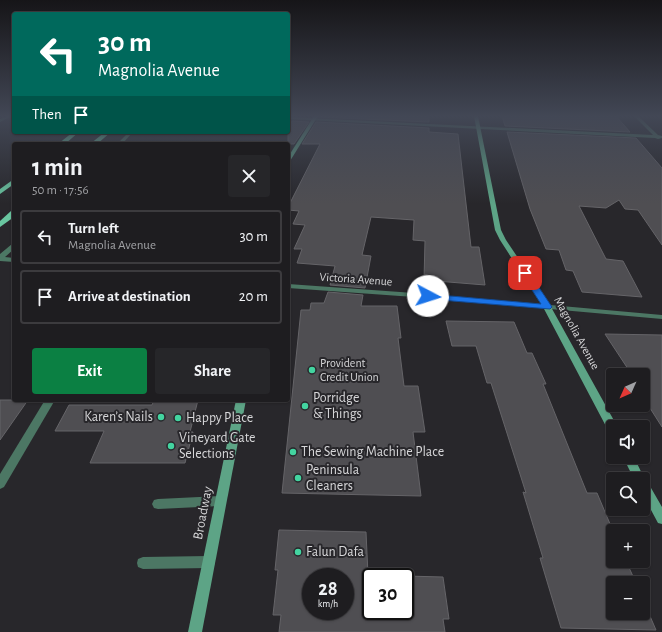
<!DOCTYPE html>
<meta charset="utf-8">
<style>
:root{--surface:#1e1d20;--page:#262629;--text:#f1f3f6;--muted:#a1a2a5;--line:#3c3b3e;--accent:#0b8043}
body{margin:0;font-family:"Alegreya Sans",sans-serif;background:var(--page);color:var(--text);height:100vh;display:flex;flex-direction:column;font-size:15px;white-space:nowrap}
*{box-sizing:border-box;margin:0}
p{font-size:13px;color:var(--muted)}
.icon{flex:none;width:22px;height:22px;fill:none;stroke:currentColor;stroke-width:2;stroke-linecap:round;stroke-linejoin:round}
.map{position:relative;flex:1;overflow:hidden}
.panel{position:absolute;left:12px;top:142px;width:278px;height:260px;display:flex;flex-direction:column;background:var(--surface);border-radius:4px;box-shadow:0 1px 3px #0004,0 0 0 1px var(--line)}
.panel>*{flex:none}
.banner{position:absolute;left:12px;top:12px;width:278px;height:122px;border-radius:4px;box-shadow:0 1px 3px #0004,0 0 0 1px var(--line);background:#00695c;color:#fff;overflow:hidden}
.needle{width:26px;rotate:225deg}
.tools{position:absolute;left:606px;top:368px;display:grid;gap:8px}
.tools a{display:grid;place-items:center;width:44px;height:44px;border-radius:4px;background:var(--surface);box-shadow:0 1px 3px #0004,0 0 0 1px var(--line);font-size:20px}
.speed{position:absolute;left:302px;top:568px;display:flex;gap:8px;font-size:20px;font-weight:700;text-align:center}
.speed>*{display:grid;place-content:center;width:52px;height:52px;border-radius:50%;background:var(--surface);box-shadow:0 1px 3px #0004,0 0 0 1px var(--line);line-height:1}
.speed small{font-size:10px;font-weight:400}
.speed .limit{border:2px solid #111;border-radius:6px;background:#fff;color:#111}
.pin{position:absolute;display:grid;place-items:center;width:34px;height:34px;color:#fff;margin:-17px;border-radius:8px;box-shadow:0 2px 6px #0006}
.me{position:absolute;width:44px;margin:-22px;rotate:95deg;stroke-linejoin:round;filter:drop-shadow(0 0 3px #0008)}
.turn{display:flex;align-items:center;gap:14px;height:84px;padding:0 20px;font-size:18px}
.turn .icon{width:52px;height:52px;stroke-width:2.5}
.turn b{display:block;font-size:28px;line-height:34px}
.then{display:flex;align-items:center;height:38px;padding:0 20px;background:#0003;gap:8px;font-size:15px}
.round{display:grid;place-items:center;flex:none;width:42px;height:42px;border-radius:4px;background:var(--page)}
.headline{display:flex;align-items:center;justify-content:space-between;height:68px;padding:0 20px}
h1{font-size:24px;font-weight:700;line-height:30px}
.button{display:flex;gap:8px;margin-top:auto;padding:8px 20px}
.button a{flex:1;height:46px;border-radius:4px;background:var(--accent);color:#fff;font-size:16px;font-weight:700;line-height:46px;text-align:center}
.button a+a{background:var(--page);color:var(--text)}
ul{padding:0;list-style:none}
li{display:flex;align-items:center;gap:12px;height:54px;margin:0 8px 6px;padding:0 12px;border:2px solid var(--line);border-radius:4px}
li div{flex:1}
li b{display:block;font-size:15px}
li em{font-style:normal}
.map>svg:first-child{display:block}
.building{fill:#4f4e52;stroke:#656468;fill-rule:evenodd}
.lines{fill:none;stroke-linecap:round;stroke-linejoin:round}
.lane{fill:#4c7764;fill-rule:evenodd}
.street{fill:#4c7764;fill-rule:evenodd}
.secondary{fill:#5da486;fill-rule:evenodd}
.primary{fill:#69c6a0;fill-rule:evenodd}
.route{fill:#1a73e8;stroke:#114b97}
.poi-dot{fill:#43d4a0;stroke:#28272b;stroke-width:1.5}
.labels{text-anchor:middle;dominant-baseline:central;stroke-width:4;stroke-linejoin:round;paint-order:stroke}
.street-label{font-size:12px;fill:#d7d7d9;stroke:#28272b}
.poi-label{font-size:12px;fill:#d7d7d9;stroke:#28272b;text-anchor:start}
.near-poi-label{font-size:14px;fill:#d7d7d9;stroke:#28272b;text-anchor:start}
.near-street-label{font-size:14px;fill:#d7d7d9;stroke:#28272b}
</style>
<div class="map">
<svg width="662" height="632" viewBox="0 0 662 632">
<rect width="100%" height="100%" fill="#28272b"/>
<g class="building">
<polygon points="319,116 429,116 429,122 319,117"/>
<polygon points="502,116 616,116 630,132 505,126"/>
<polygon points="292,121 309,122 294,144 288,144 288,123 291,123"/>
<polygon points="316,122 429,128 429,132 458,134 471,247 479,247 485,285 424,280 425,241 413,240 414,220 371,217 362,255 371,256 365,288 330,285 335,266 297,263 302,249 294,249 305,225 293,224 299,211 288,210 288,207 320,144 302,144"/>
<polygon points="507,132 636,138 662,168 662,245 638,210 625,209 619,200 606,208 579,206 606,259 623,261 642,297 582,292 573,271 566,270 559,250 546,249 530,209"/>
<polygon points="328,292 363,295 361,306 397,306 401,338 398,338 404,386 418,386 425,432 413,432 421,496 282,493 301,310 310,310 311,303 324,303"/>
<polygon points="446,321 514,322 527,353 532,353 546,384 543,384 587,493 597,493 613,531 613,561 626,561 636,583 613,583 613,613 643,613 643,600 656,630 561,628 540,558 543,558 523,492 526,493 491,383 487,383 476,346 452,346"/>
<polygon points="605,334 662,335 662,427 643,397 643,375 632,375"/>
<polygon points="0,400 28,400 0,440"/>
<polygon points="154,400 198,400 190,432 193,432 185,463 90,463 104,431 55,431 69,405 152,405"/>
<path d="M279 530 366 532 368 575 443 577 449 619H443L445 632H279L281 615H273L278 570H275ZM311 577H345V611H311ZM371 577H405V611H371Z"/>
</g>
<g class="lines">
<g class="lane">
<polygon points="45,400 55,400 4,487 0,489 0,474"/>
<polygon points="220,496 224,497 226,501 224,505 220,506 158,509 154,508 152,504 154,500 158,499"/>
<polygon points="209,556 214,558 215,562 214,566 209,568 143,569 138,567 137,563 138,559 143,557"/>
</g>
<g class="street">
<polygon points="8,116 12,116 0,122 0,119"/>
<polygon points="634,116 638,116 658,135 662,136 662,138 658,139 655,138 288,119 288,117 653,135"/>
<polygon points="129,132 133,132 122,144 117,144"/>
<polygon points="14,243 14,249 5,257 14,258 14,262 0,261 0,254 12,244"/>
<polygon points="288,284 414,293 662,315 662,319 414,297 288,288"/>
</g>
<g class="secondary">
<polygon points="314,116 318,116 290,161 288,162 288,157"/>
<polygon points="474,116 478,116 501,230 506,240 551,307 617,426 613,427 613,433 609,432 543,307 500,240 495,230"/>
<polygon points="236,400 246,400 202,632 188,632"/>
<polygon points="623,457 634,457 645,480 647,481 662,507 662,524 658,523 643,495 643,479 634,479"/>
</g>
<g class="primary">
<polygon points="73,132 79,132 65,144 58,144"/>
<polygon points="105,132 111,132 97,144 90,144"/>
<polygon points="14,179 14,184 0,194 0,189"/>
<polygon points="11,211 14,211 14,217 0,227 0,221"/>
</g>
</g>
<linearGradient id="sky" x2="0" y2="1"><stop stop-color="#161518"/><stop offset="0.57" stop-color="#424755"/><stop offset="1" stop-color="#424755" stop-opacity="0"/></linearGradient>
<rect width="662" height="204" fill="url(#sky)"/>
<polygon class="route" points="522,271 528,271 552,307 550,309 428,299 424,296 428,294 541,304 521,273"/>
<g class="poi-dot">
<circle cx="312" cy="370" r="4"/>
<circle cx="305" cy="406" r="4"/>
<circle cx="161" cy="417" r="4"/>
<circle cx="178" cy="418" r="4"/>
<circle cx="171" cy="446" r="4"/>
<circle cx="293" cy="452" r="4"/>
<circle cx="298" cy="478" r="4"/>
<circle cx="298" cy="552" r="4"/>
</g>
<g class="labels">
<g class="street-label">
<text transform="translate(356 279) rotate(4)">Victoria Avenue</text>
<text transform="translate(577 333) rotate(61)">Magnolia Avenue</text>
</g>
<g class="poi-label">
<text x="320" y="363">Provident<tspan x="320" dy="14">Credit Union</tspan></text>
</g>
<g class="near-poi-label">
<text x="313" y="398">Porridge<tspan x="313" dy="16">&amp; Things</tspan></text>
<text x="153" y="417" text-anchor="end">Karen’s Nails</text>
<text x="186" y="418">Happy Place</text>
<text x="179" y="438">Vineyard Gate<tspan x="179" dy="16">Selections</tspan></text>
<text x="301" y="452">The Sewing Machine Place</text>
<text x="306" y="470">Peninsula<tspan x="306" dy="16">Cleaners</tspan></text>
<text x="306" y="552">Falun Dafa</text>
</g>
<g class="near-street-label">
<text transform="translate(203 513) rotate(-79)">Broadway</text>
</g>
</g>
</svg>
<div class="tools">
<a><svg class="needle" viewBox="-14 -14 28 28"><path d="M0-13l5 13h-10z" fill="#e53935"/><path d="M0 13l5-13h-10z" fill="#a1a2a5"/></svg></a>
<a><svg class="icon" aria-label="sound" viewBox="0 0 24 24"><path d="M4 9h4l5-4v14l-5-4H4zM17 9q2 3 0 6"/></svg></a>
<a><svg class="icon" aria-label="search" viewBox="0 0 24 24"><circle cx="10" cy="10" r="6"/><path d="M15 15l6 6"/></svg></a>
<a>+</a>
<a>−</a>
</div>
<div class="speed"><div>28<small>km/h</small></div><div class="limit">30</div></div>
<div class="pin" style="left:525px;top:273px;background:#d93025"><svg class="icon" aria-label="arrive" viewBox="0 0 24 24"><path d="M6 21V4h12l-3 4 3 4H6"/></svg></div>
<svg class="me" style="left:428px;top:296px" viewBox="-20 -20 40 40"><circle r="19" fill="#fff"/><path d="M0-13L10 11 0 6-10 11z" fill="#1a73e8"/></svg>
<div class="banner">
<div class="turn"><svg class="icon" aria-label="left" viewBox="0 0 24 24"><path d="M17 20v-9H6M10 6l-5 5 5 5"/></svg><div><b>30 m</b>Magnolia Avenue</div></div>
<div class="then">Then<svg class="icon" aria-label="arrive" viewBox="0 0 24 24"><path d="M6 21V4h12l-3 4 3 4H6"/></svg></div>
</div>
<section class="panel">
<div class="headline"><div><h1>1 min</h1><p>50 m · 17:56</p></div><a class="round"><svg class="icon" aria-label="close" viewBox="0 0 24 24"><path d="M6 6l12 12M18 6L6 18"/></svg></a></div>
<ul>
<li><svg class="icon" aria-label="left" viewBox="0 0 24 24"><path d="M17 20v-9H6M10 6l-5 5 5 5"/></svg><div><b>Turn left</b><p>Magnolia Avenue</p></div><em>30 m</em></li>
<li><svg class="icon" aria-label="arrive" viewBox="0 0 24 24"><path d="M6 21V4h12l-3 4 3 4H6"/></svg><div><b>Arrive at destination</b></div><em>20 m</em></li>
</ul>
<div class="button"><a>Exit</a><a>Share</a></div>
</section>
</div>
